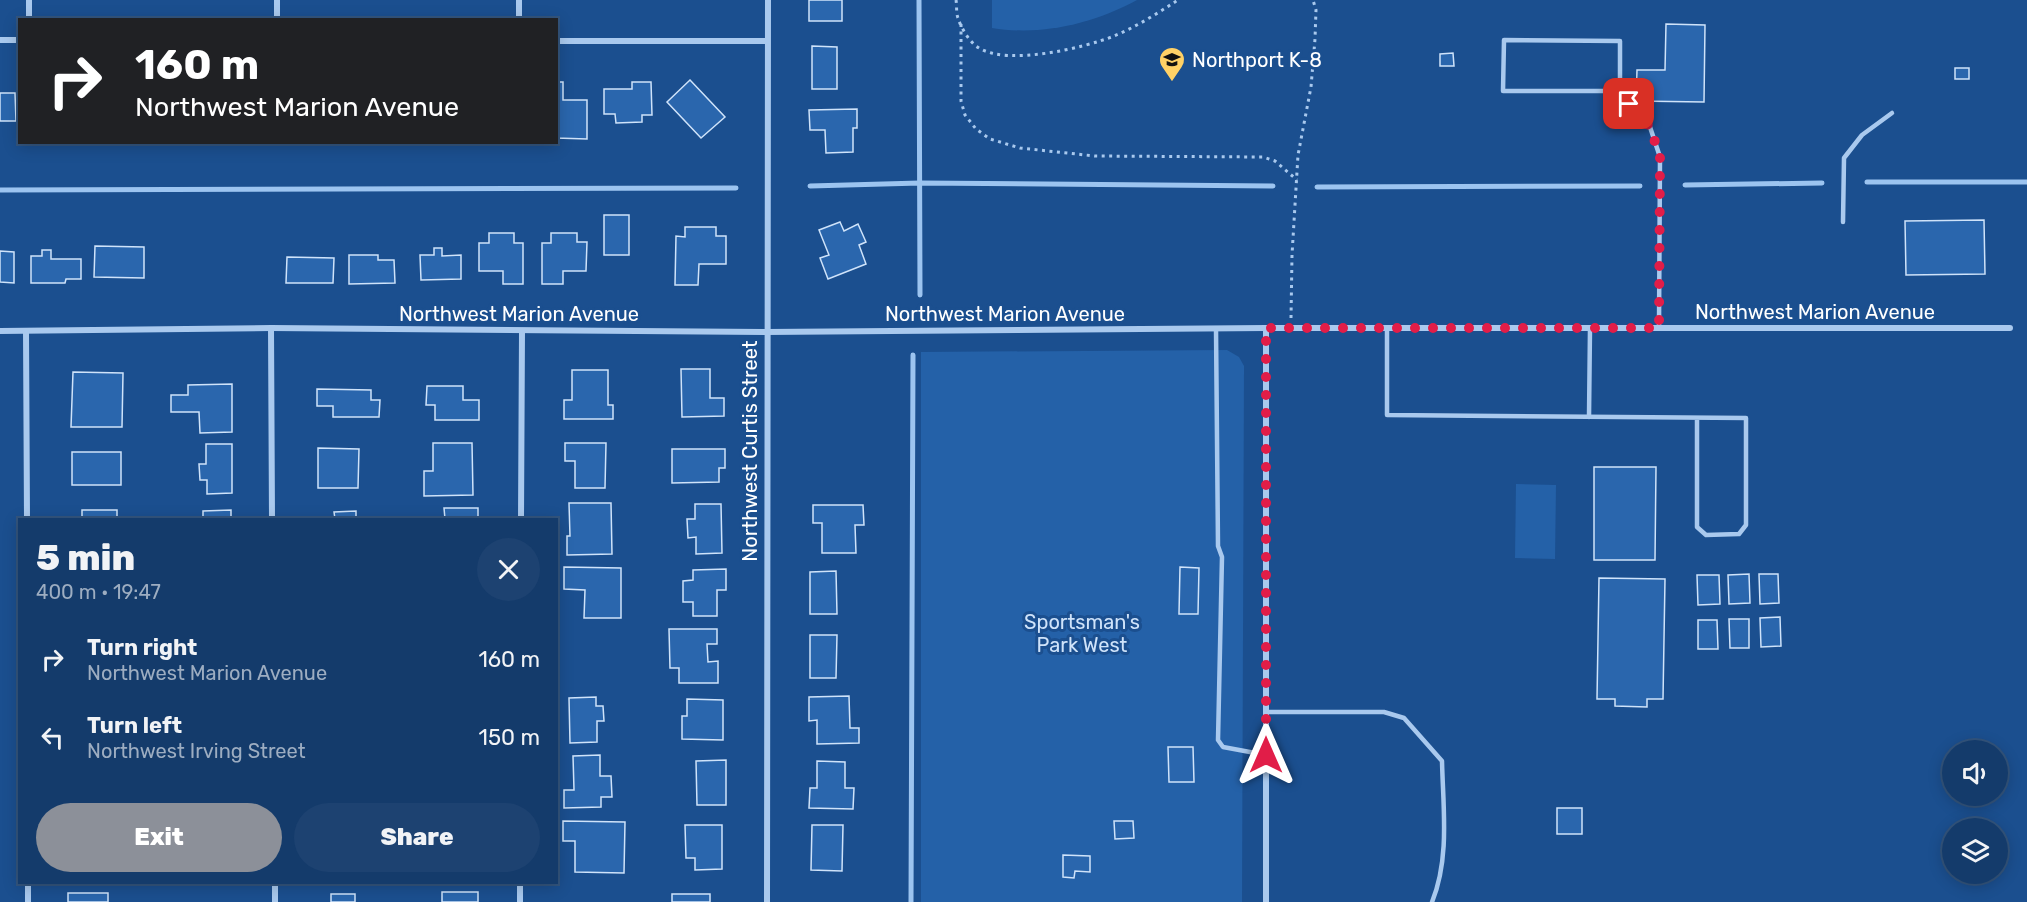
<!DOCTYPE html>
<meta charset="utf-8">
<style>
:root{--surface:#143b6b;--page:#1d4271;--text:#f1f3f6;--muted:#9dadc1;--line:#33557e;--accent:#8c9099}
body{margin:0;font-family:Rubik,sans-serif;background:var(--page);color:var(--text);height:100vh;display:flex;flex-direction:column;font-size:22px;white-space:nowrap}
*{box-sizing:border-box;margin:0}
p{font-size:20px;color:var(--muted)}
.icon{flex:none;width:33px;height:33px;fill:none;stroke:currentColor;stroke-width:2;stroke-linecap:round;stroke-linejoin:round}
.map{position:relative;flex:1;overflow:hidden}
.side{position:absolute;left:18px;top:518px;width:540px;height:366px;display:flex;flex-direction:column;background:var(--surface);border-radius:0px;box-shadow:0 3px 15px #0003,0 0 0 2px var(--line)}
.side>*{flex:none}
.banner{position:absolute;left:18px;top:18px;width:540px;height:126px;border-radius:0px;box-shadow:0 3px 15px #0003,0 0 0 2px var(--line);background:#202124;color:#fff;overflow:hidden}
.fabs{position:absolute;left:1942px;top:740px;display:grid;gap:12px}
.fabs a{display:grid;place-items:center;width:66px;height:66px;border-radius:50%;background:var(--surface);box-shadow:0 3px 15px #0003,0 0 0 2px var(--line);font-size:30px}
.pin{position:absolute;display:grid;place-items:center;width:51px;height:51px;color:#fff;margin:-26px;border-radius:12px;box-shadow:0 3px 9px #0006}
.me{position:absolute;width:66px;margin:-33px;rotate:0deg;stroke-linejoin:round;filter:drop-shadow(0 0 4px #0008)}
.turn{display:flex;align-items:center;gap:21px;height:126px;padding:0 18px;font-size:27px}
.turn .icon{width:78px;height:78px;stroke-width:2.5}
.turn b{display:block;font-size:42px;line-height:51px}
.round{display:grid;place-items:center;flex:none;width:63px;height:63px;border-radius:32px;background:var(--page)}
.head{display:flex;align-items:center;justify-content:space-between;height:102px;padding:0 18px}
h1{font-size:36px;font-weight:800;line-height:45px}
.action{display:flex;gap:12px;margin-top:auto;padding:12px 18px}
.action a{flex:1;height:69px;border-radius:36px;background:var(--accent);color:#fff;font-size:24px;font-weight:800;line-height:69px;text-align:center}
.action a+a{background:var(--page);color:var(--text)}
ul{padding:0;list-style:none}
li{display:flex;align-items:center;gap:18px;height:78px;padding:0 18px}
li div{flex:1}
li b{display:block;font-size:22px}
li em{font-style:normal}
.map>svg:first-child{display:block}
.green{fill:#2461a8}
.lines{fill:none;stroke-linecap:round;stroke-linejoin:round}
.stream{stroke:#9cc4f0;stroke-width:5}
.building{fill:#2a66ad;stroke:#cfe3fa;stroke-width:1.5}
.path{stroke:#a9c9ee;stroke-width:3;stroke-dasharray:3 4.5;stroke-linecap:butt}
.lane{stroke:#a9c9ee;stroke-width:4.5}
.street{stroke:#a9c9ee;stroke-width:6}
.route{stroke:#e11d48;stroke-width:10;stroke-dasharray:0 18}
.labels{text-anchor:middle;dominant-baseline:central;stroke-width:6;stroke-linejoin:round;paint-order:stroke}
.poi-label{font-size:20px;fill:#fff;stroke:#1b4f8f;text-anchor:start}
.street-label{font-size:20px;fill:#fff;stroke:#1b4f8f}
.park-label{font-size:20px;fill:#cfe3fa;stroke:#1b4f8f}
</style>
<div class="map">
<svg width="2027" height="902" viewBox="0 0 2027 902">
<rect width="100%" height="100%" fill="#1b4f8f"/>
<g class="green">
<path d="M992 0H1137C1093 24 1041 36 992 28Z"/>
<polygon points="1227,350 1239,357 1244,366 1242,902 921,902 921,352"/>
<polygon points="1516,484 1556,485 1555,559 1515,558"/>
</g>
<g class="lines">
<g class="stream">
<polyline points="919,0 920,295"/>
<polyline points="1867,182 2027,182"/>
<polyline points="1685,185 1822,183"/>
<polyline points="810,186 920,183 1273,186"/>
<polyline points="1317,187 1640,186"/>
<polyline points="0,190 736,188"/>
<polyline points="911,902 913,355"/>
</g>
</g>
<g class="building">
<rect x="809" y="0" width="33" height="21"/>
<polygon points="1666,24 1705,25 1704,102 1636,101 1637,70 1665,70"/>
<polygon points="812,46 837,47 837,89 812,89"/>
<polygon points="1453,53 1454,66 1440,66 1440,54"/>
<rect x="1955" y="68" width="14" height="11"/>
<polygon points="690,80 725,117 701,138 667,102"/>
<polygon points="556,82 563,82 563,100 587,100 587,139 556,138"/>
<polygon points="632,82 651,82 652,115 642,115 642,122 616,123 615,114 604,114 604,89 632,89"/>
<polygon points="0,93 15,93 16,121 0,121"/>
<polygon points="857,109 857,128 853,128 853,152 826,153 825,130 810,130 809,110"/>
<rect x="604" y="215" width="25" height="40"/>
<polygon points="1984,220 1985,274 1906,275 1905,221"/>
<polygon points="840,222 844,231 858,224 866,242 859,245 866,264 828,279 820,258 829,255 819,230"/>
<polygon points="685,227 716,227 716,236 726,236 726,264 699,264 698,285 675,285 676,236 685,237"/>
<polygon points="489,233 514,233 514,243 523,243 523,284 503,284 503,271 479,271 479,243 489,243"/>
<polygon points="551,233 577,233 577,242 587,242 586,271 563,271 563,284 542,284 542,243 551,243"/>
<polygon points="95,246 144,247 144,278 94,277"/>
<polygon points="434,248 442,248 442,256 461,255 461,279 421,280 420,255 434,255"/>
<polygon points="42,250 51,250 51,259 81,259 81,279 66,279 65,283 31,283 31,256 42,256"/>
<polygon points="0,251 14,252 14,283 0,282"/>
<polygon points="349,255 378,255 378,260 394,260 395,283 349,284"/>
<polygon points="287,257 334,258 333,283 286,283"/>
<polygon points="681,369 710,369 710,398 724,398 724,416 682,417"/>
<polygon points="572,370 608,370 608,405 613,405 613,419 564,419 564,400 572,400"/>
<polygon points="73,372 123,373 122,427 71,427"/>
<polygon points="232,384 232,432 200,433 199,412 171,412 171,395 188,395 188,385"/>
<polygon points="427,386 463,386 463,400 479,400 479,420 435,420 435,405 426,405"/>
<polygon points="317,389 371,390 371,400 380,400 379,417 333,417 333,406 317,406"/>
<polygon points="433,443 472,443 473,495 424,496 424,471 433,471"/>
<polygon points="565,443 606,443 605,488 575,488 575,461 565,461"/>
<polygon points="206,444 232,444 232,493 207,494 207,480 200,480 199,464 206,464"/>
<polygon points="318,448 359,449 358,488 318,488"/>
<polygon points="672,449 725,449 725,468 719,468 719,482 672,483"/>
<rect x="72" y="452" width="49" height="33"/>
<polygon points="1594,467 1656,467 1655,560 1594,560"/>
<polygon points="569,503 611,503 612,554 567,555 567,536 570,536"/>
<polygon points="695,504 721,504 722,553 696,554 696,537 688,538 687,519 695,519"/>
<polygon points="813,505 863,505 864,525 855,525 856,553 822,553 822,523 813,523"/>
<polygon points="444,508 478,508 478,519 445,519"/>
<rect x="82" y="510" width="35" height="9"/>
<polygon points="231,510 231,519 203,519 203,511"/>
<polygon points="356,511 356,519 335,519 334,512"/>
<polygon points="564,567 621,568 621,618 584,618 585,590 564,589"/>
<polygon points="1180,567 1199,568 1198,614 1179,614"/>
<polygon points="726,569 726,590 717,590 717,616 693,616 693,602 683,602 683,581 693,580 693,570"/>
<polygon points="836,571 837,614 810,614 810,572"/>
<polygon points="1749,574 1750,603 1729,604 1728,575"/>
<polygon points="1759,574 1778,574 1779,603 1760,604"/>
<polygon points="1697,575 1719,575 1720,604 1698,605"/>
<polygon points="1599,578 1665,579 1663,699 1647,699 1647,707 1615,706 1615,699 1597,699"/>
<polygon points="1780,617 1781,646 1761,647 1760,618"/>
<polygon points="1729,619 1749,619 1749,648 1730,648"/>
<polygon points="1698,620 1717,620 1718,649 1698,649"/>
<polygon points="669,629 717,629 717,644 707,644 708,662 718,661 718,683 679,683 679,668 670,668"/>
<polygon points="810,635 837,635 836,678 810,678"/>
<polygon points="849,696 850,728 859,728 859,743 817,744 817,720 809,721 809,697"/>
<polygon points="596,697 596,706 603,706 604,721 597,721 597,742 570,743 569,698"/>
<polygon points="687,699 723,700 723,740 682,739 682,716 687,716"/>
<polygon points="1168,747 1193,747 1194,782 1169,782"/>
<polygon points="600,755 600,776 611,776 612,797 601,797 601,807 564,808 564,790 574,790 573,756"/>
<polygon points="726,760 726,805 697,805 696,761"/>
<polygon points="817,761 845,762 845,788 854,788 853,809 809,808 810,788 817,788"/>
<rect x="1557" y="808" width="25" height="26"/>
<polygon points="563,821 625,822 624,873 575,872 575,841 563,841"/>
<polygon points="1114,821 1133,821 1134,838 1115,839"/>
<polygon points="685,825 722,825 722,869 695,870 695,858 686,858"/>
<polygon points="812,825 843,825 842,871 811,870"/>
<polygon points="1063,855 1090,856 1090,872 1075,871 1074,878 1063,877"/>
<rect x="442" y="892" width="36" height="10"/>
<rect x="68" y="893" width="40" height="9"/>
<rect x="331" y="894" width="24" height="8"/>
<rect x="672" y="894" width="38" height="8"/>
</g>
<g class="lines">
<g class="path">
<path d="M956 0C957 6 956 13 958 18 961 28 970 43 979 48 1008 66 1084 48 1114 36 1136 27 1158 13 1178 0"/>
<polyline points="961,24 961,101 965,115 976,129 990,139 1020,148 1095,156 1263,157 1275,161 1297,180"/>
<polyline points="1291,318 1292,255 1298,155 1311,87 1315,39 1316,10 1313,0"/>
</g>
<g class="lane">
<polyline points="1620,91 1503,91 1504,40 1620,41 1620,91 1629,104 1650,127 1660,157 1659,328"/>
<polyline points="1843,222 1844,158 1862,135 1892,113"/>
<polyline points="1387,328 1387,415 1746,418 1746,525 1739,534 1706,535 1697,527 1697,418"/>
<polyline points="1216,329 1218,546 1222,557 1218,740 1223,747 1266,755"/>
<polyline points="1589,417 1590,328"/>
<path d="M1266 712H1384L1404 718 1442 761C1443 807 1450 858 1432 902"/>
</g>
<g class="street">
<polyline points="29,0 29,20"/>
<polyline points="277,20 277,0"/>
<polyline points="519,20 519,0"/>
<polyline points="0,40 20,40"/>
<polyline points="556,41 767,41"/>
<polyline points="271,328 272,519"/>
<polyline points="1266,328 1266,902"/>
<polyline points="0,331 271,328 766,332 1266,328 2010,328"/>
<polyline points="26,331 27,519"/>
<polyline points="521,519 522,331"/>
<polyline points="28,882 28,902"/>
<polyline points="275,882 275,902"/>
<polyline points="520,902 520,882"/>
<polyline points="767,902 768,0"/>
</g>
</g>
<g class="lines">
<polyline class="route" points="1266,755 1266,328 1659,328 1660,157 1650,127 1629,104"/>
</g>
<defs>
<symbol id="school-pin" viewBox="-11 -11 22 30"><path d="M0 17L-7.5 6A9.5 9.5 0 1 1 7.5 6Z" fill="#ffd166" stroke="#1b4f8f"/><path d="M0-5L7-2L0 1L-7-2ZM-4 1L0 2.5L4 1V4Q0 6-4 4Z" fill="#111"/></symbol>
</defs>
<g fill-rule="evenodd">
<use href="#school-pin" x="1157" y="45" width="30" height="40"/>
</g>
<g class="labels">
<g class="poi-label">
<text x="1192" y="60">Northport K-8</text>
</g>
<g class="street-label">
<text x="1815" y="312">Northwest Marion Avenue</text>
<text x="519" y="314">Northwest Marion Avenue</text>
<text x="1005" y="314">Northwest Marion Avenue</text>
<text transform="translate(750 451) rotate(-90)">Northwest Curtis Street</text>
</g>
<g class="park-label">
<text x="1082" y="622">Sportsman's<tspan x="1082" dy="23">Park West</tspan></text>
</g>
</g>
</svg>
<div class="fabs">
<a><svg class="icon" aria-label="sound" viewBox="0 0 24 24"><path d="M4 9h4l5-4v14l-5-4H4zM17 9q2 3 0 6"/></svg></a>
<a><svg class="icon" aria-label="layers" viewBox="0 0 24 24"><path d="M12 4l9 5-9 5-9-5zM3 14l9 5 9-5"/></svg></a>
</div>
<div class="pin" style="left:1629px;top:104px;background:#d93025"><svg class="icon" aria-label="arrive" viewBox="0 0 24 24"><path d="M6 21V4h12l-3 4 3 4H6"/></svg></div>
<svg class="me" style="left:1266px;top:755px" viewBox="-20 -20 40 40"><path d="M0-17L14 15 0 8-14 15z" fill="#e11d48" stroke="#fff" stroke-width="4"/></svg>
<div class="banner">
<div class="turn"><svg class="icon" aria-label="right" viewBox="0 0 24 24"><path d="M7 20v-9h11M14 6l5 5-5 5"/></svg><div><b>160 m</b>Northwest Marion Avenue</div></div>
</div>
<section class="side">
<div class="head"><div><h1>5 min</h1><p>400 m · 19:47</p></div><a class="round"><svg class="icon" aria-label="close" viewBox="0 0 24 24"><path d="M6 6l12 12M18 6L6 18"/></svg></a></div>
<ul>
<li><svg class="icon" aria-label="right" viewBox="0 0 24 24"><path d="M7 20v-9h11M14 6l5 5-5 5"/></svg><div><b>Turn right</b><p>Northwest Marion Avenue</p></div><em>160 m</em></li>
<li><svg class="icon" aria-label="left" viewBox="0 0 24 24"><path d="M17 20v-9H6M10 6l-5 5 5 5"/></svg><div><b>Turn left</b><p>Northwest Irving Street</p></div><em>150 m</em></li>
</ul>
<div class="action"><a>Exit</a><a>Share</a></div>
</section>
</div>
